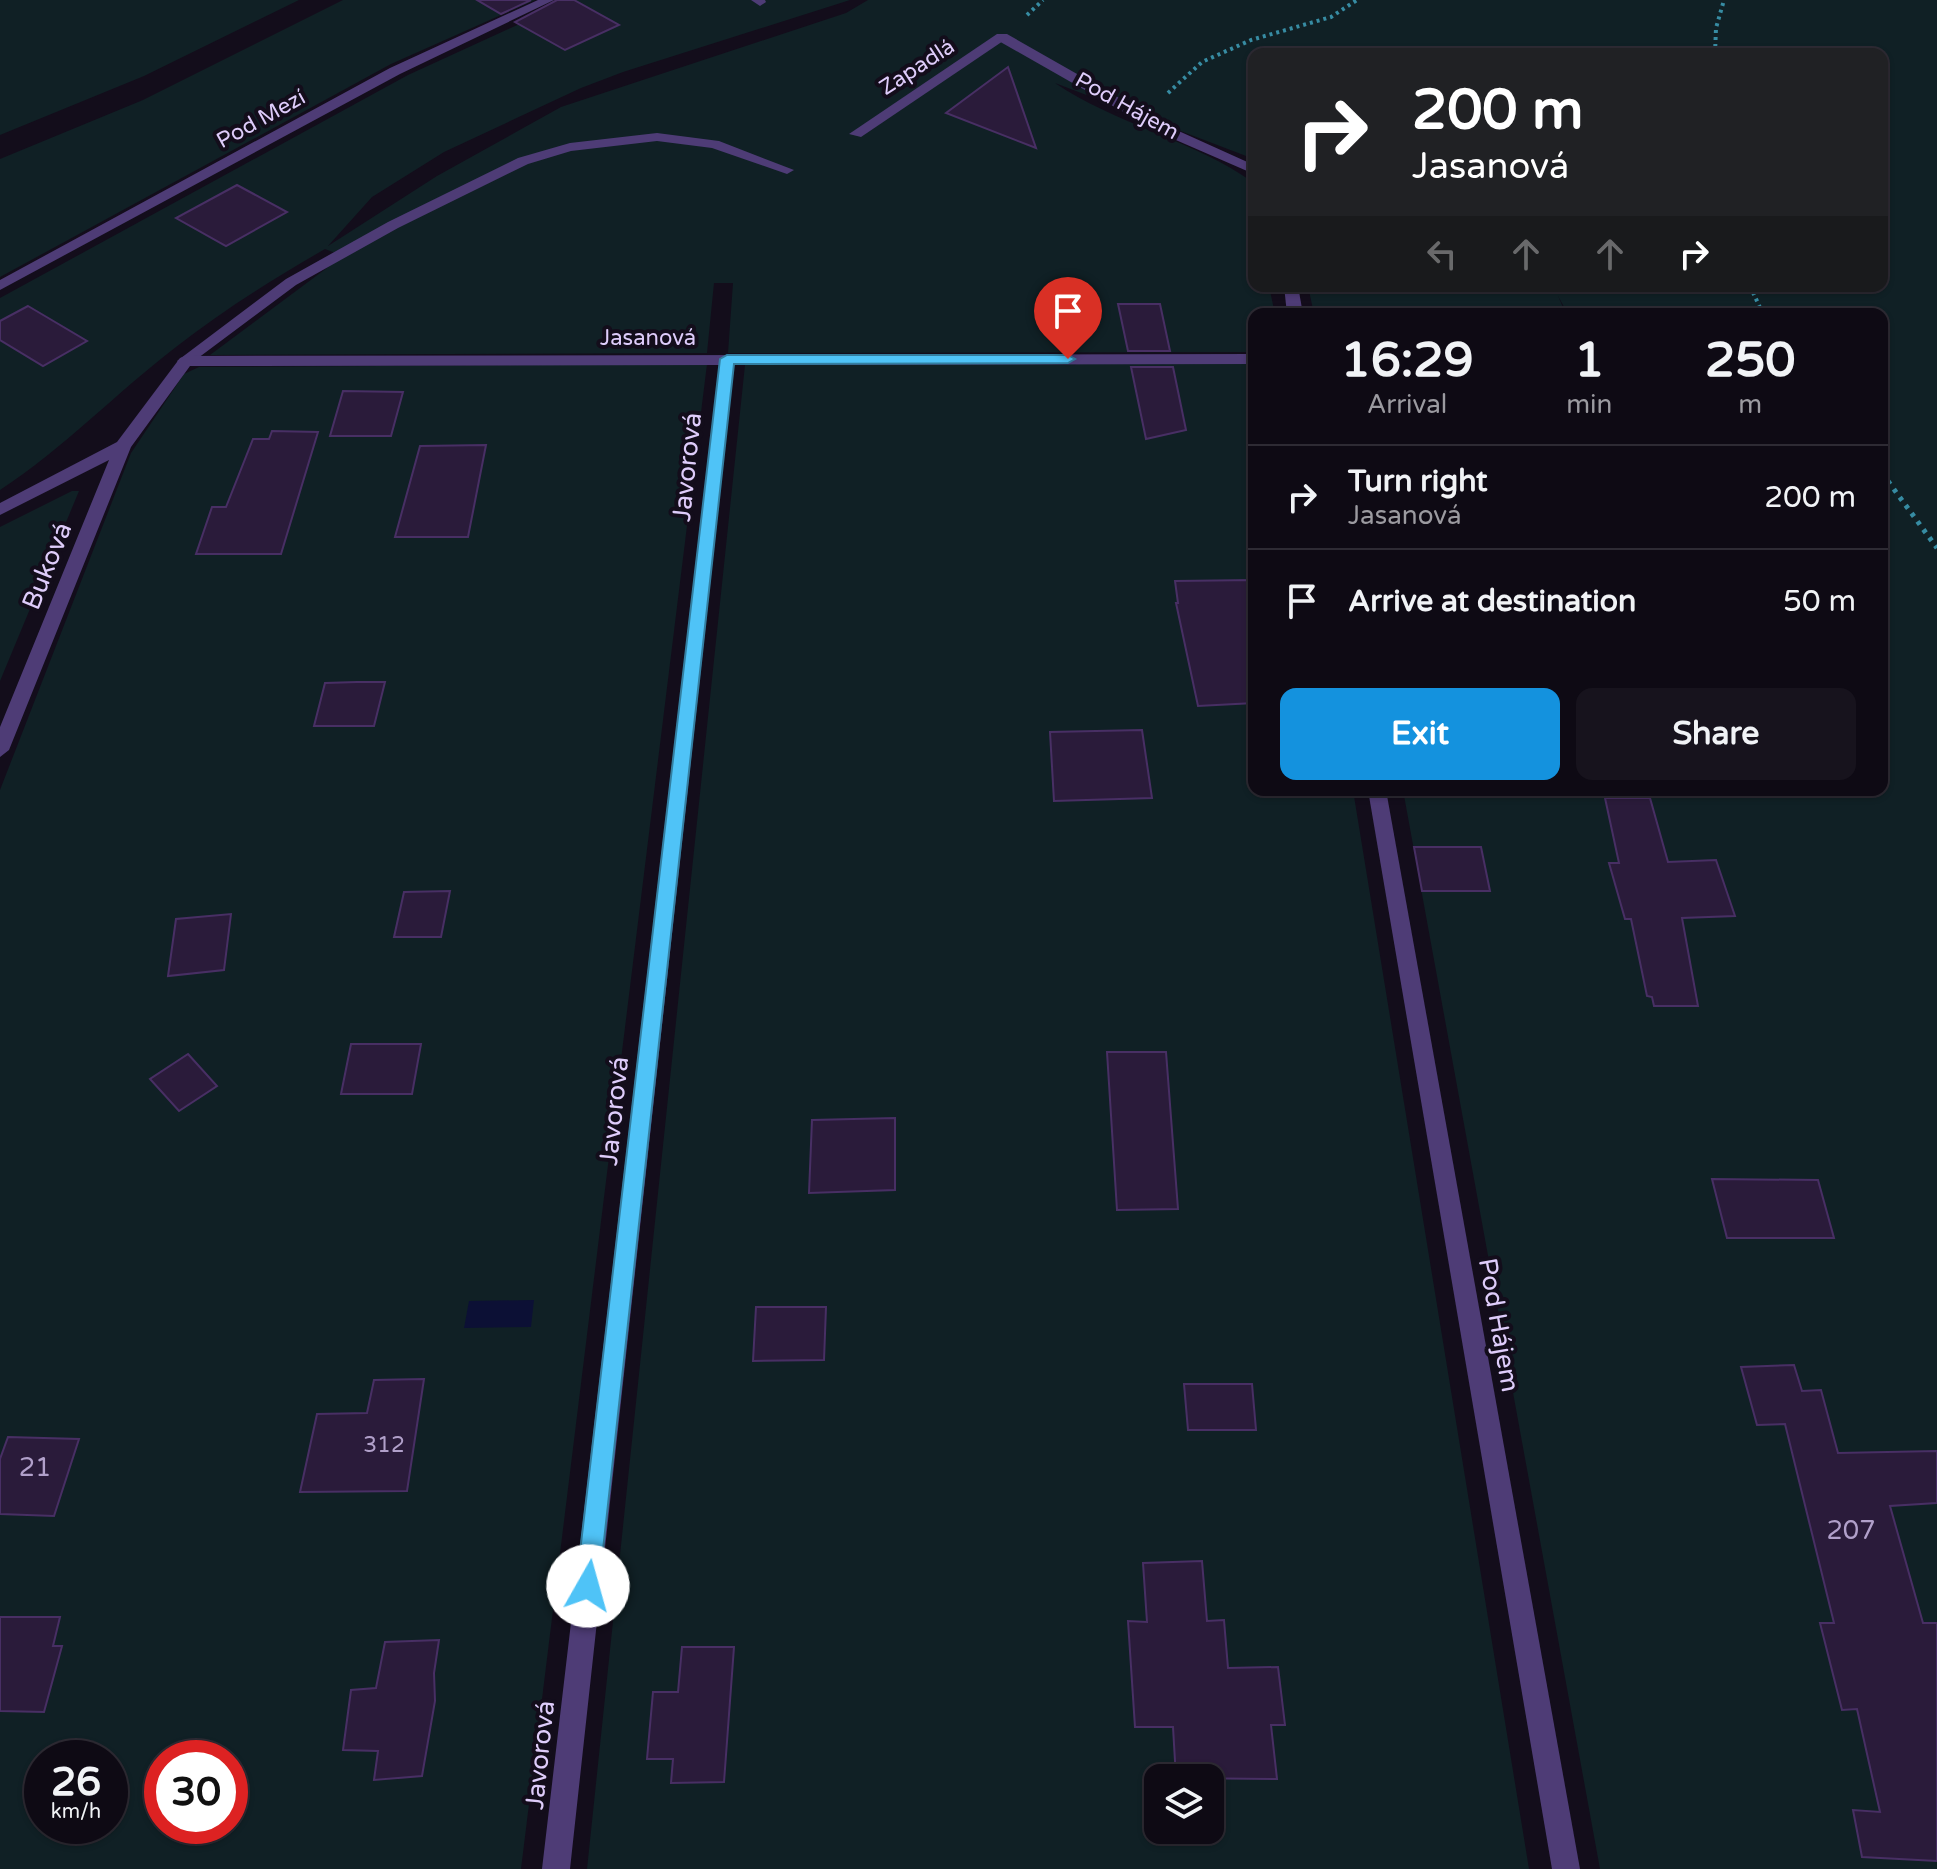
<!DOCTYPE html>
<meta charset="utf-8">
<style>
:root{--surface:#0e0a14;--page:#17131d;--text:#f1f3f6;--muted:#9b9aa0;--line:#2e2b34;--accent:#1492de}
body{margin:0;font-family:"Varela Round",sans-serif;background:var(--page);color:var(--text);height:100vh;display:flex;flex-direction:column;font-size:30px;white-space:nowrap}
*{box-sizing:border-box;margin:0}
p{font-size:26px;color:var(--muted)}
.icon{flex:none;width:44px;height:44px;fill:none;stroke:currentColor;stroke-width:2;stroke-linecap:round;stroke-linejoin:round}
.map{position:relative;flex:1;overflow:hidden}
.details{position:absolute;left:1248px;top:308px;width:640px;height:488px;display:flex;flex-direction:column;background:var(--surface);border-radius:16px;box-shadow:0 2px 6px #0004,0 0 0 2px var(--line)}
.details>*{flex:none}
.top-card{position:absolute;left:1248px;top:48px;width:640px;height:244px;border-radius:16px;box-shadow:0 2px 6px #0004,0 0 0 2px var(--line);background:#202124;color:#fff;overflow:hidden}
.fabs{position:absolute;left:1144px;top:1764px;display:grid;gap:16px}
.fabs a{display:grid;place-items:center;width:80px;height:80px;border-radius:16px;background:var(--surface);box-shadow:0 2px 6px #0004,0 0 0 2px var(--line);font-size:40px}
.speed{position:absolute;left:24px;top:1740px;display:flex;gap:16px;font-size:40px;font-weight:700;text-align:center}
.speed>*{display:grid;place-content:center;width:104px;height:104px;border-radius:50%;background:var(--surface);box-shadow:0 2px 6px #0004,0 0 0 2px var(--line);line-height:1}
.speed small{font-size:20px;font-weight:400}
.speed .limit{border:12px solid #d22;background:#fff;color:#111}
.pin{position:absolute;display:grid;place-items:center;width:68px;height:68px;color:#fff;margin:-82px -34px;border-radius:50% 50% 50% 0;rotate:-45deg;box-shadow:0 0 8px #0007}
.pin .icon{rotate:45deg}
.me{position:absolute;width:88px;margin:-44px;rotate:7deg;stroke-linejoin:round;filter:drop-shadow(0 0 6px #0008)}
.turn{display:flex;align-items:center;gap:28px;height:168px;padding:0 32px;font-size:36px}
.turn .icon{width:104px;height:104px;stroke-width:2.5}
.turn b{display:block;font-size:56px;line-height:68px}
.lanes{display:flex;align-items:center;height:76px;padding:0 32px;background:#0003;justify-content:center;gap:40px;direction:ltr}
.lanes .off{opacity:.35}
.eta{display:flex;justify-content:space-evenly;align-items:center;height:136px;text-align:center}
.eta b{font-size:48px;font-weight:700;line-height:56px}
.action{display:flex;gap:16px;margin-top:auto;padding:16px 32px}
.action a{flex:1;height:92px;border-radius:16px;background:var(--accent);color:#fff;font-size:32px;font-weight:700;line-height:92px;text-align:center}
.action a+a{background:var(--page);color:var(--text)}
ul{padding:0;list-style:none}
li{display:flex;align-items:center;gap:24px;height:104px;padding:0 32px;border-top:2px solid var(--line)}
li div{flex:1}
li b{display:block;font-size:30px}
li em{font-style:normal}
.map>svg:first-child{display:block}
.green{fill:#102025;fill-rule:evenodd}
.water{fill:#0c1035}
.building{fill:#2a1b3a;stroke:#482f64;stroke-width:2}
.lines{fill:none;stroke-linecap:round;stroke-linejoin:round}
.path-far1{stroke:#378ca3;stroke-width:4;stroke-dasharray:3 4;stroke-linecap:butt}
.path{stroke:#378ca3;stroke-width:5;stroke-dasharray:4 6;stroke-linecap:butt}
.lane{fill:#4e3c76;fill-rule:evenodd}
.street{fill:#4e3c76;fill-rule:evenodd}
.route{fill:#4fc3f7;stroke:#337fa1;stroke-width:2}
.labels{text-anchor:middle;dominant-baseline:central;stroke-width:8;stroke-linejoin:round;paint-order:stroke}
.far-street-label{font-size:22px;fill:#deccfa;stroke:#130d1b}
.number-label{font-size:22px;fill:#b1a0ca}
.street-label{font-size:26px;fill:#deccfa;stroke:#130d1b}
.near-number-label{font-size:26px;fill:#b1a0ca}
</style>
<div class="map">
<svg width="1937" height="1869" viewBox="0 0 1937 1869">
<rect width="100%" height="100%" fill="#130d1b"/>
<g class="green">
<polygon points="0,0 299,0 144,76 0,135"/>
<polygon points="343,0 535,0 391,64 0,277 0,159 143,100"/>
<path d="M572 0H850L623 72 581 88 444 152 372 197 328 246 437 176 561 107 846 13 868 0H1937V1869H1600L1403 790H1882V314H1568L1558 296 1566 314H1314L1308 286H1882V54H1254V159L1055 83C1113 123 1196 141 1254 183V286H1269L1275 314H1254V352L728 353 733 283H714L707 353 210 355 343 256 325 249C273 279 223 310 176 347 116 393 64 448 0 490V298L408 75Z"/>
<path d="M1254 363V790H1353L1529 1869H587L745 365ZM1158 1778H1210V1830H1158Z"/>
<path d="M707 364 521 1869H0V790L131 453 184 374 199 367ZM42 1758H110V1826H42ZM162 1758H230V1826H162Z"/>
<polygon points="72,491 79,491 0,681 0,527"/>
</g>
<polygon class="water" points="534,1300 531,1327 464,1328 469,1301"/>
<g class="building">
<polygon points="477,0 531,0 501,14"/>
<polygon points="557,0 574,0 619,25 565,50 515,22"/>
<polygon points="1008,67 1036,148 946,113"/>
<polygon points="237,185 287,212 226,246 176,218"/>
<polygon points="1118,304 1160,304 1170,351 1128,351"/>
<polygon points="28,306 87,341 43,366 0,340 0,321"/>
<polygon points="1131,367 1173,367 1186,430 1146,439"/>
<polygon points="343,391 403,392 391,436 330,436"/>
<polygon points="272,431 318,432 281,554 196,554 212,507 226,507 253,439 269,439"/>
<polygon points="486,445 468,537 395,537 420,446"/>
<polygon points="1254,580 1254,703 1198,706 1176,603 1178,603 1175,581"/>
<polygon points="357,682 385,682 374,726 314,726 325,683"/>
<polygon points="1142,730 1152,798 1054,801 1050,732"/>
<polygon points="1605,798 1650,798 1668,862 1716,860 1735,916 1682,918 1698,1006 1654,1006 1652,997 1647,996 1631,919 1625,919 1609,863 1619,863"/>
<polygon points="1414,847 1481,847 1490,891 1422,891"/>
<polygon points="450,891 441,937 394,937 404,892"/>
<polygon points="231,914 224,970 168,976 176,919"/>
<polygon points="351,1044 421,1044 412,1094 341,1094"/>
<polygon points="1107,1052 1166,1052 1178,1209 1117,1210"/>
<polygon points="188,1054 217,1086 179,1111 150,1079"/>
<polygon points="895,1118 895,1190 809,1193 812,1120"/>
<polygon points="1712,1179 1818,1180 1834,1238 1727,1238"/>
<polygon points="756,1307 826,1307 824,1360 753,1361"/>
<polygon points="1794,1365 1802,1391 1821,1390 1838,1453 1937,1451 1937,1503 1890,1506 1923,1623 1937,1623 1937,1861 1862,1857 1853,1810 1880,1812 1857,1709 1842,1710 1820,1623 1834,1623 1785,1424 1757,1425 1741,1367"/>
<polygon points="424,1379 407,1491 300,1492 317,1414 367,1413 374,1380"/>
<polygon points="1184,1384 1252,1384 1256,1430 1188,1430"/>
<polygon points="8,1437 79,1439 54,1516 0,1514 0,1459"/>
<polygon points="1202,1561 1207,1621 1224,1620 1228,1668 1278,1667 1285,1725 1271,1725 1277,1779 1176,1778 1173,1727 1135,1727 1128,1621 1147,1622 1143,1563"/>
<polygon points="0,1617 60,1617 53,1646 62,1646 44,1712 0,1711"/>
<polygon points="439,1640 434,1673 435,1701 422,1776 374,1780 378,1751 343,1750 351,1690 376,1688 385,1642"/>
<polygon points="682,1647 734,1647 724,1782 671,1783 673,1759 647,1759 653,1692 678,1692"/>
</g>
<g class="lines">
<g class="path-far1">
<polyline points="1027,15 1043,0"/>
<polyline points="1715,54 1716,28 1724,0"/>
<polyline points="1168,93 1202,62 1251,40 1331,17 1357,0"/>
<polyline points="1750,286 1763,314"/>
<polyline points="1882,472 1884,475"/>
</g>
<polyline class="path" points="1882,473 1937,548"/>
<g class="lane">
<polygon points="997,34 1009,37 861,137 849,134"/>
<polygon points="657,133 719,141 794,170 787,174 712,148 657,141 571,151 528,164 398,228 296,285 190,364 180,364 177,361 286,279 388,222 518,158 570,143"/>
</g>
<g class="street">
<polygon points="538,0 554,0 400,74 0,290 0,280 390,68"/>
<polygon points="751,0 765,0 766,2 760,6"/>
<polygon points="997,34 1007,34 1172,128 1254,165 1254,174 1162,134 997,40"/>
<polygon points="1284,286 1298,286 1303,314 1287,314"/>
<polygon points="1254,354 1254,364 734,365 570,1869 542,1869 719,365 190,366 131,447 9,750 0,757 0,727 109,460 0,515 0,503 117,442 180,358 185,356"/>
<polygon points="1368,790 1386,790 1580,1869 1552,1869"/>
</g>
</g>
<polygon class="route" points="727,355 1068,355 1075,359 1068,363 734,364 599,1586 596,1594 588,1597 580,1594 576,1586 720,359"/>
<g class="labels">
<g class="far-street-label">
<text transform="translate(917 67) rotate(-33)">Zapadlá</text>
<text transform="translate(1127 106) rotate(29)">Pod Hájem</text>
<text transform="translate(261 119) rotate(-29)">Pod Mezí</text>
<text x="648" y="338">Jasanová</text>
</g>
<g class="number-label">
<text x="384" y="1445">312</text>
</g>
<g class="street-label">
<text transform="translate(687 467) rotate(-84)">Javorová</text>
<text transform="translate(47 566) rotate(-68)">Buková</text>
<text transform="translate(614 1111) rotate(-84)">Javorová</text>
<text transform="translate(1499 1325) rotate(80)">Pod Hájem</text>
<text transform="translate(540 1755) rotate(-84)">Javorová</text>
</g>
<g class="near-number-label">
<text x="35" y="1467">21</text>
<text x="1851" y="1530">207</text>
</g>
</g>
</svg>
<div class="fabs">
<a><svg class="icon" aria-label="layers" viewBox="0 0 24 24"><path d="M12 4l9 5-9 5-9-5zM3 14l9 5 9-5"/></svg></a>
</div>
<div class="speed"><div>26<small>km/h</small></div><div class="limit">30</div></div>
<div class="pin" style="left:1068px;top:359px;background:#d93025"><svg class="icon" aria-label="arrive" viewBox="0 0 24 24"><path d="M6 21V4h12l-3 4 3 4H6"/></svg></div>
<svg class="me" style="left:588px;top:1586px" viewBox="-20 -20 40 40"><circle r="19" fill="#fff"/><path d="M0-13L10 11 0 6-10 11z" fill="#4fc3f7"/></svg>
<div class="top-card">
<div class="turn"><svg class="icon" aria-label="right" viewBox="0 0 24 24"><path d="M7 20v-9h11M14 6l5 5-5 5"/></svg><div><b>200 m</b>Jasanová</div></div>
<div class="lanes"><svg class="icon off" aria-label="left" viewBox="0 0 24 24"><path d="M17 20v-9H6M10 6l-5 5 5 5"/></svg><svg class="icon off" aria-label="ahead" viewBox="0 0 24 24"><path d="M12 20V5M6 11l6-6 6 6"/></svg><svg class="icon off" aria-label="ahead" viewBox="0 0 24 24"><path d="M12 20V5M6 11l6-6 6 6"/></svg><svg class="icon" aria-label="right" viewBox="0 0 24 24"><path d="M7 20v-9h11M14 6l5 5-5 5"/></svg></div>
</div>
<section class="details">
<div class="eta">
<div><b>16:29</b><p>Arrival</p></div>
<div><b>1</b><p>min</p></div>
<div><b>250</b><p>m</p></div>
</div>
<ul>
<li><svg class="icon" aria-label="right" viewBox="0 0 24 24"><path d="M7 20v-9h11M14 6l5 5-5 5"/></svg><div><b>Turn right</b><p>Jasanová</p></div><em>200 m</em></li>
<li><svg class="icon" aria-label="arrive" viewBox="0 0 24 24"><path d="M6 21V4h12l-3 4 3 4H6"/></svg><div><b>Arrive at destination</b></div><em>50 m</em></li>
</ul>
<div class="action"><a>Exit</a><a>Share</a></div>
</section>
</div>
